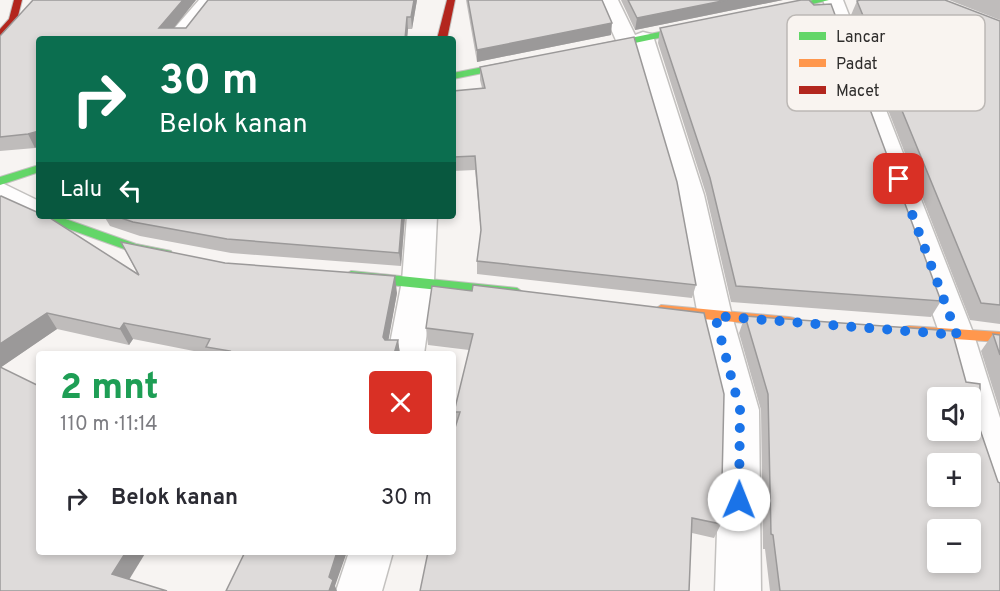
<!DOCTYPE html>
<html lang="id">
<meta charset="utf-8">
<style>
:root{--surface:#fff;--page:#f7f7f7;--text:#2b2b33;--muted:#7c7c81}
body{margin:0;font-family:Overpass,sans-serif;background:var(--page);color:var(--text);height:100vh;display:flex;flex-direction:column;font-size:22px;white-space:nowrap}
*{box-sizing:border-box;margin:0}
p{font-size:20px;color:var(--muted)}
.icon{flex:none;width:33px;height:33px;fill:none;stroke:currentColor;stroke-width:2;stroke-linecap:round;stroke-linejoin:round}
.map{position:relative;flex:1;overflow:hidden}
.sheet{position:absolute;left:36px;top:351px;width:420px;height:204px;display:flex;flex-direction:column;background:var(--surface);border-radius:6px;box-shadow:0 3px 9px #0003}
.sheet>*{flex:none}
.top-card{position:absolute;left:36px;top:36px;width:420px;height:183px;border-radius:6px;box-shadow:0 3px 9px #0003;background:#0b6e4f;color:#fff;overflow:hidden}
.tools{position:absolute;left:927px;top:387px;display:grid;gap:12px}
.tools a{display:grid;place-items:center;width:54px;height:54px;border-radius:6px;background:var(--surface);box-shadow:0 3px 9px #0003;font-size:30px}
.pin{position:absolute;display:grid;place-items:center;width:51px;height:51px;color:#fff;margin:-26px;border-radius:12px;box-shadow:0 3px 9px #0006}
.me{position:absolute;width:66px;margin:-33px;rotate:1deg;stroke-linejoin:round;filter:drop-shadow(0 0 4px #0008)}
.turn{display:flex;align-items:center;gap:21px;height:126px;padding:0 24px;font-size:27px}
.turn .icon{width:78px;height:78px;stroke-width:2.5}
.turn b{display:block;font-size:42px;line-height:51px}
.then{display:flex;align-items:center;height:57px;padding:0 24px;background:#0003;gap:12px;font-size:22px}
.round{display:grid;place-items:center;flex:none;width:63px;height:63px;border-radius:6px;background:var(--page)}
.overview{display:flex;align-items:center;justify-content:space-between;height:102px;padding:0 24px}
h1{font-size:36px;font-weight:800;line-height:45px;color:#1e9e55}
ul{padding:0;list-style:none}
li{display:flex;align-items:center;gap:18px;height:90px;padding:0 24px}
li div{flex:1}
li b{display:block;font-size:22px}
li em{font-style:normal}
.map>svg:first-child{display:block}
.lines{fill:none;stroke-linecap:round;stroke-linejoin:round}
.street-casing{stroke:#c3c1bf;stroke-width:3}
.fast-casing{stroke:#c3c1bf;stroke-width:2}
.slow-casing{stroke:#c3c1bf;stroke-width:2}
.jam-casing{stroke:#c3c1bf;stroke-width:2}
.street{fill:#fefdfd;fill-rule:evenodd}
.fast{fill:#63d668;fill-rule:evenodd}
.slow{fill:#ff974d;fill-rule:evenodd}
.jam{fill:#b3261e;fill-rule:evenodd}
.wall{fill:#bfbcbb}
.shaded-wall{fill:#9b9999}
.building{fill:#dedbda;stroke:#9b9999;stroke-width:1.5;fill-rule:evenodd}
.route{stroke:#1a73e8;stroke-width:10;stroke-dasharray:0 18}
.key{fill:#f9f4f0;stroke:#bcb8b5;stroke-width:1.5}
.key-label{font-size:16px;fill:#2f2d2c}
</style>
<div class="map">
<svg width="1000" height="591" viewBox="0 0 1000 591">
<rect width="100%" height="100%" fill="#f7f4f2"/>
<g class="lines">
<defs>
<g id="street">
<polygon points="199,0 220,0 188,39 165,39"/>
<polygon points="598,0 618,0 635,35 643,32 651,34 654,39 704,195 732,316 759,410 761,591 715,591 721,410 698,316 676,195 634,47 619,47"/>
<polygon points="823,0 843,0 974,335 1000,418 1000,502 986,497 965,430 970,430 970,398 956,398 940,335"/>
<path d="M0 182 39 201V216H52L49 220C30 225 16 213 0 203Z"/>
<polygon points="407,216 437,216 434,281 424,354 388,354 402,281"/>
<polygon points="349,552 393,552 382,591 336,591"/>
</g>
<g id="fast">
<polygon points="813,0 829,0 768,15 764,12"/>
<polygon points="703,23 707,26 706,28 592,52 587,49 592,46"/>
<polygon points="524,59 527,60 527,64 453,79 453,73"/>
<polygon points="39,165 39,172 0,185 0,177"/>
<polygon points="39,216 57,216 136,244 171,251 172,254 166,258 130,251 41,219"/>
<polygon points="351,271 517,288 524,293 517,298 351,281 344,276"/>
</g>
<g id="slow">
<polygon points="661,305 789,317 794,318 796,322 794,326 789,327 661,315 654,310"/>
<polygon points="909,326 1000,332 1000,342 909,336 904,335 902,331 904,327"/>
</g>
<g id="jam">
<polygon points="14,0 22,0 17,20 0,37 0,29 9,19"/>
<polygon points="447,0 455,0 447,39 437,39"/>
</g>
</defs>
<use href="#street" class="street-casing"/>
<use href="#fast" class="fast-casing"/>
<use href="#slow" class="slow-casing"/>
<use href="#jam" class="jam-casing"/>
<use href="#street" class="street"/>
<use href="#fast" class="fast"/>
<use href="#slow" class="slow"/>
<use href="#jam" class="jam"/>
</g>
<g class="wall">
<polygon points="196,0 173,28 186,28 208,0 417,0 412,29 408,29 407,39 39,39 35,148 0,151 0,36"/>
<polygon points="466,0 602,0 611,35 477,62"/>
<polygon points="621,0 783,0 635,30"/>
<polygon points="949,0 1000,0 1000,20"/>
<polygon points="857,1 1000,21 1000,324 970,320 851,15"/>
<polygon points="660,28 941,301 931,317 731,302 706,194 658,43"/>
<polygon points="480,67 696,285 692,298 477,274 477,261 481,233 475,170 453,171 453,91 482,88 480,80"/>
<polygon points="0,197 137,273 121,242 225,263 397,293 388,340 398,340 400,354 209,354 133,339 129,345 57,329 1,367 0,591"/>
<polygon points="104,216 405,216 401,266 231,253 140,236 110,226"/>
<polygon points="432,286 721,524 714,538 692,533 455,427 454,412 469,350 428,345 426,328"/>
<polygon points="745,316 966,382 980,412 976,417 998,482 1000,591 770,591 765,549 763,549 761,410 739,333"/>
<polygon points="993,334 1000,335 1000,411 981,351"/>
</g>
<g class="shaded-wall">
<polygon points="183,0 196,0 165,39 159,28"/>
<polygon points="414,0 417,0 412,29 411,17"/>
<polygon points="727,0 783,0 635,30 637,18"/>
<polygon points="407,17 408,29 407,39 405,39"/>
<polygon points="612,23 611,35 477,62 477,50"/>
<polygon points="39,131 39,146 35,148 28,134"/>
<polygon points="402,216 405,216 401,266 399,253"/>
<polygon points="395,276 397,293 386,354 383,337"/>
<polygon points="47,313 57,329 0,368 0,344"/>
<polygon points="124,323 133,339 129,345 120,329"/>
<polygon points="398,340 400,354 394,354"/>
<polygon points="126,552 146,552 124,588 112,574"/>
<polygon points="337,552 347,552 335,586 337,591 329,591 329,577"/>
</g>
<g class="building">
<polygon points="33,0 183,0 159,28 186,28 208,0 414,0 411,17 407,17 405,39 39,39 39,131 28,134 0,137 0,36"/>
<polygon points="468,0 602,0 612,23 477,50"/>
<polygon points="628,0 727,0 637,18"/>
<polygon points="801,0 809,0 814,5 831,4 941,301 736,286 710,178 660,28"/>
<polygon points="860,0 945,0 1000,21 1000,305 981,303 857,1"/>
<polygon points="634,37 677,182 696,285 477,261 481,230 475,156 453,157 453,91 485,88 480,67"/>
<polygon points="1,196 39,213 39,216 47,216 139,275 121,242 225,263 395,276 383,337 385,340 398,340 394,354 228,354 230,351 206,347 210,339 124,323 120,329 47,313 0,344 0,197"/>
<polygon points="115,216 402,216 399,253 227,239 133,222"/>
<polygon points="473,285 704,313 724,394 721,524 692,518 689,591 420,591 428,552 453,552 453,434 460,412 454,412 473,334 426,328 432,286 472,291"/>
<path d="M745 316 952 331 966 382 980 384V412L975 415 998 482 1000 483V591H780L773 535 771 534 768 394ZM938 398H970V430H938ZM938 464H970V496H938ZM938 530H970V562H938Z"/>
<polygon points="993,334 1000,335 1000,355"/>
<polygon points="0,367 39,386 39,552 126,552 112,574 167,591 0,591"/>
<polygon points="245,552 337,552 329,577 333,580 329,591 226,591"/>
</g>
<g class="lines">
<polyline class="route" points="739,500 740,410 715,316 957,335 899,179"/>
</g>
<rect x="787" y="15" width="198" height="96" rx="9" class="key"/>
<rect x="799" y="32" width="27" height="8" fill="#63d668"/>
<rect x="799" y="59" width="27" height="8" fill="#ff974d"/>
<rect x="799" y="86" width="27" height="8" fill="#b3261e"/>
<g class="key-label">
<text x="836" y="42">Lancar</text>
<text x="836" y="69">Padat</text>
<text x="836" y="96">Macet</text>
</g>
</svg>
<div class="tools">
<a><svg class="icon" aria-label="sound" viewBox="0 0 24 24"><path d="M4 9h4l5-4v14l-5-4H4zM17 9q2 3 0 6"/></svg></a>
<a>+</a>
<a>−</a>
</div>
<div class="pin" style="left:899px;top:179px;background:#d93025"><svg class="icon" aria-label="arrive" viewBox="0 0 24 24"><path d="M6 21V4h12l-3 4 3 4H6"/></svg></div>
<svg class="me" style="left:739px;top:500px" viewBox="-20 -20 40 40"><circle r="19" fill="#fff"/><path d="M0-13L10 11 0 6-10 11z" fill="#1a73e8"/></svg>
<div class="top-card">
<div class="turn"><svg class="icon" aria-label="right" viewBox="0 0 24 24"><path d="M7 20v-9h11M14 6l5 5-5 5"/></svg><div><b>30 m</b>Belok kanan</div></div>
<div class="then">Lalu<svg class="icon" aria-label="left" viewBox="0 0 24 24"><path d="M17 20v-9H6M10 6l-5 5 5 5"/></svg></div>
</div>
<section class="sheet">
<div class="overview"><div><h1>2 mnt</h1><p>110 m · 11:14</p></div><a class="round" style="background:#d93025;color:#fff"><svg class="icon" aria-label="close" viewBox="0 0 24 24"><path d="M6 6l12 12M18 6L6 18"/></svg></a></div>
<ul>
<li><svg class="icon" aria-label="right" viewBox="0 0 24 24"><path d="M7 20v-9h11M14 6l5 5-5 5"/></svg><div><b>Belok kanan</b></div><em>30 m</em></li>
</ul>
</section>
</div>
